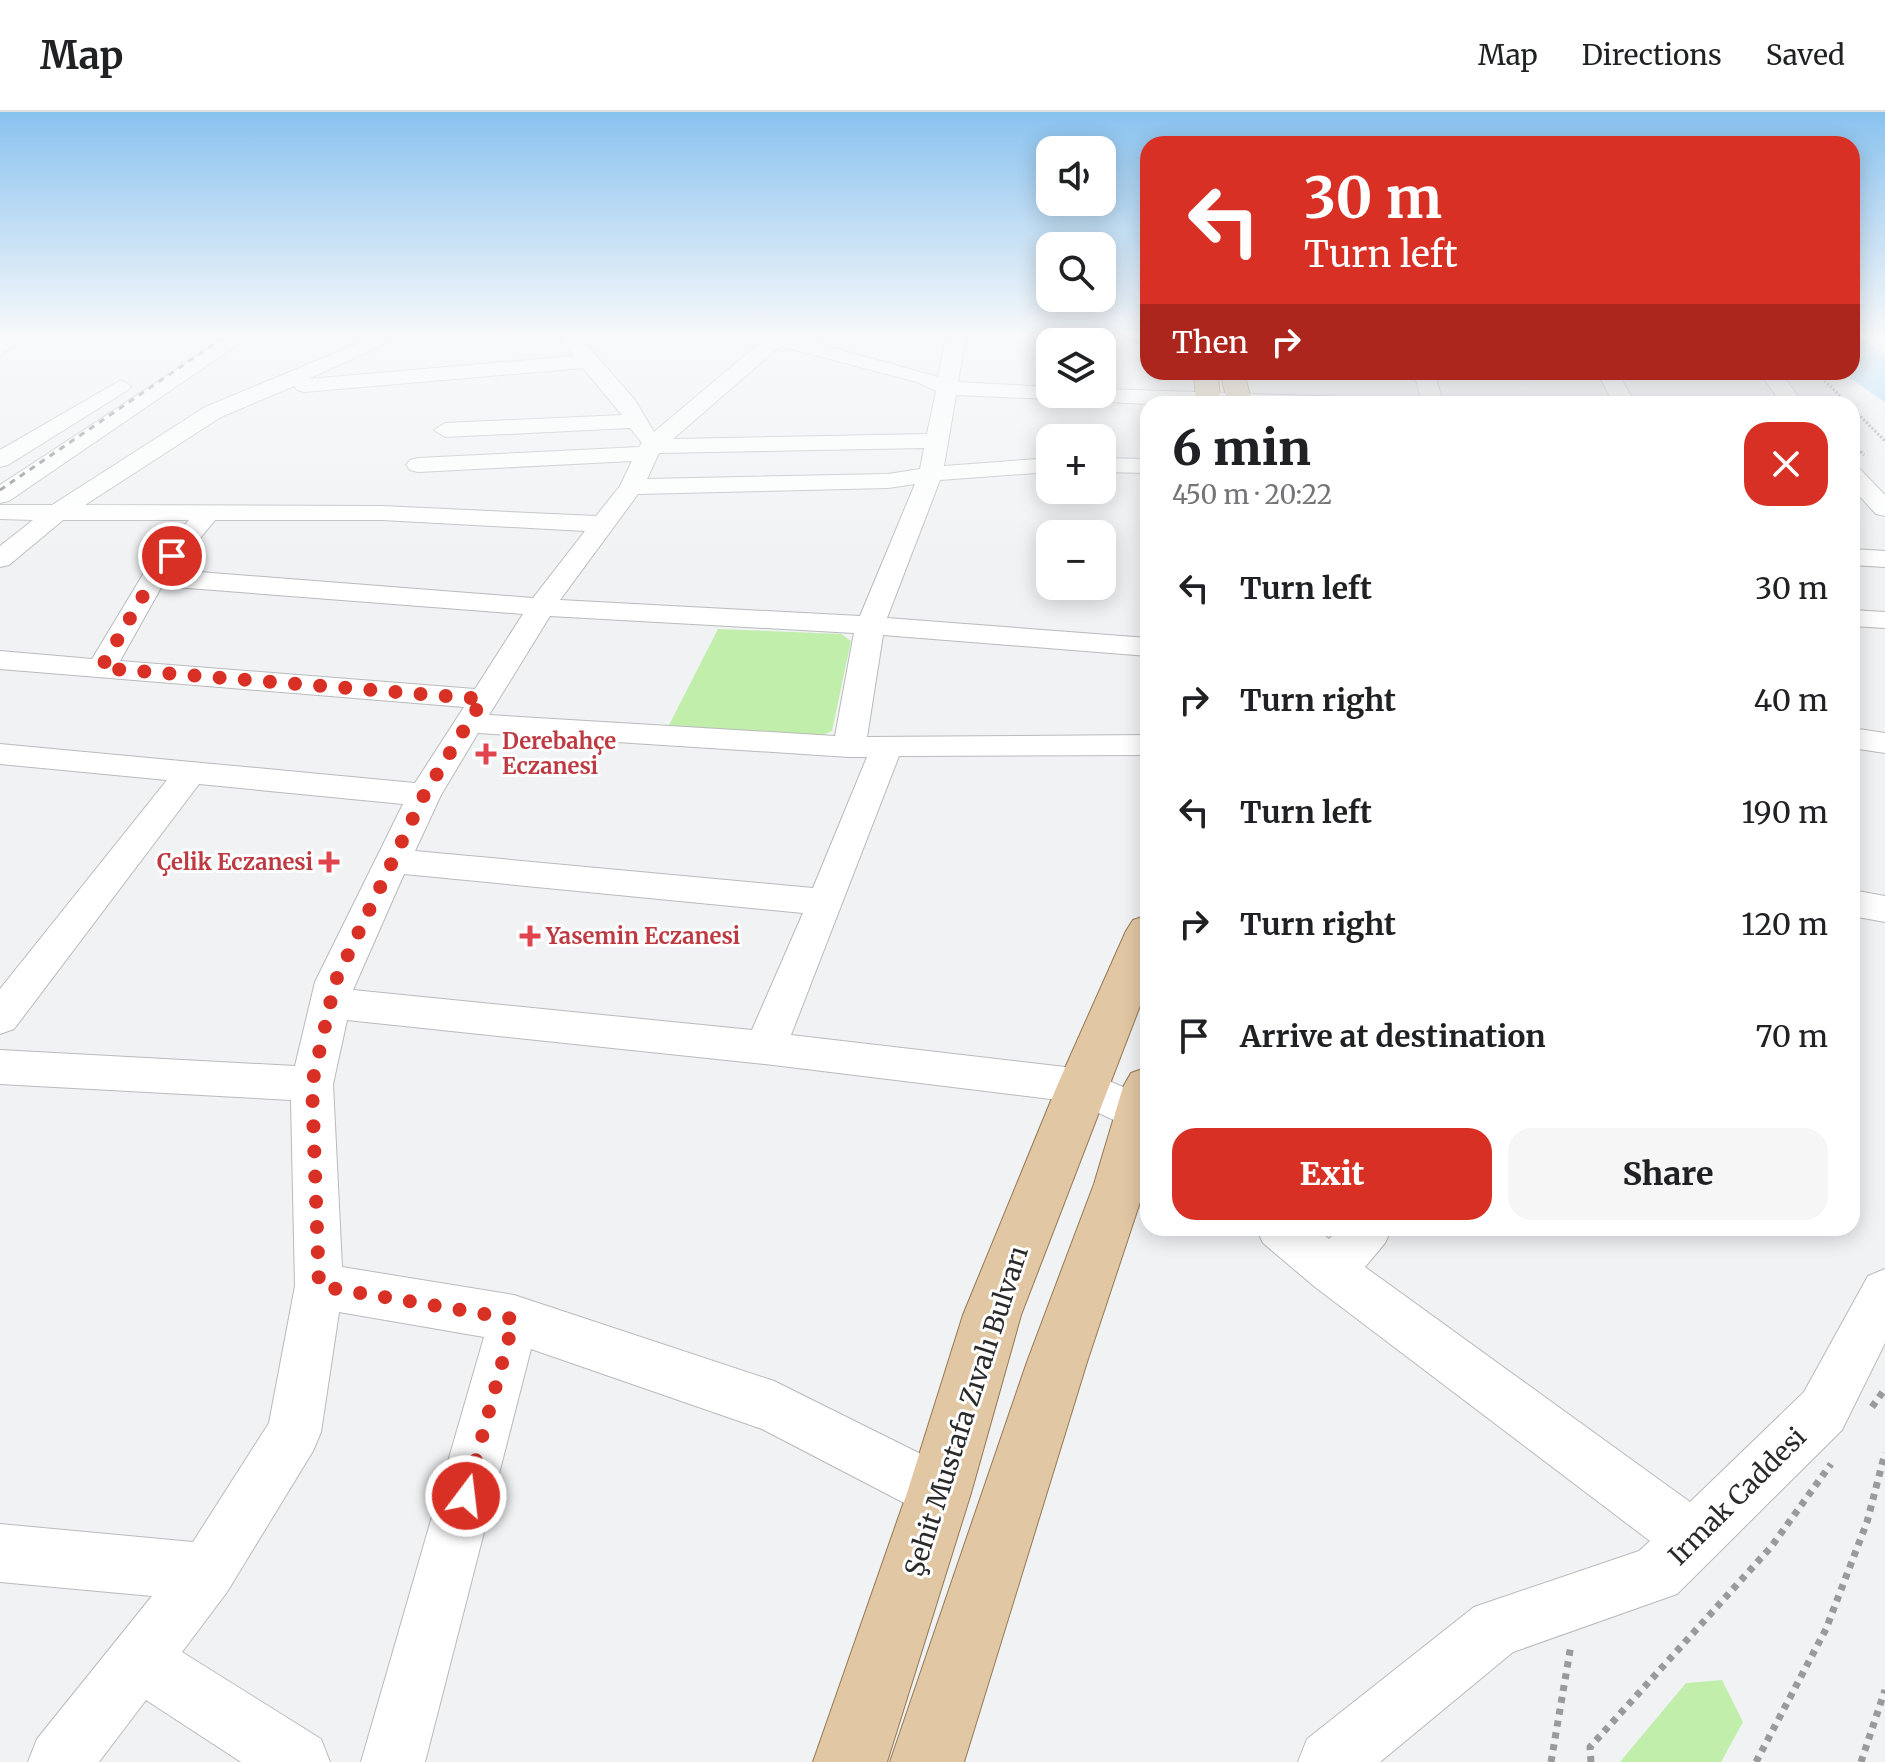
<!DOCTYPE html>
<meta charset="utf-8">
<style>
:root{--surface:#fff;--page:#f6f6f6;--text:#202124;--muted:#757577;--line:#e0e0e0;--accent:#d93025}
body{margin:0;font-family:Merriweather,serif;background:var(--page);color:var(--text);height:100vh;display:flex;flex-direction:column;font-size:30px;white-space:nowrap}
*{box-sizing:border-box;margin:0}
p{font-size:26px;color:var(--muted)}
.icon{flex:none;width:44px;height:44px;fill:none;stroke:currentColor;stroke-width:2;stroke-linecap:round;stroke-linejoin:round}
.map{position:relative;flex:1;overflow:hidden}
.panel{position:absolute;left:1140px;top:284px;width:720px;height:840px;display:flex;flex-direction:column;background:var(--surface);border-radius:24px;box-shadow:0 4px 20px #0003}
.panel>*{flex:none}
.top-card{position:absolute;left:1140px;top:24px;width:720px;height:244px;border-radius:24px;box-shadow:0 4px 20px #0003;background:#d93025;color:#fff;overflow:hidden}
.fabs{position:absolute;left:1036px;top:24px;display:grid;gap:16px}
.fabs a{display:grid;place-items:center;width:80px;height:80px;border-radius:16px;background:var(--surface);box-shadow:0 4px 20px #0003;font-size:40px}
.pin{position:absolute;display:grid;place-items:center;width:68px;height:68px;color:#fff;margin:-34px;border:4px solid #fff;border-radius:50%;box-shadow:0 2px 8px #0007}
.me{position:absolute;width:88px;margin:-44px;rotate:15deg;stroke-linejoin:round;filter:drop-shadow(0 0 6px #0008)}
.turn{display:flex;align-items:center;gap:28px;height:168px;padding:0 32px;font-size:36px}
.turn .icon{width:104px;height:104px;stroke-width:2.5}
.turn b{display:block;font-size:56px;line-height:68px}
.then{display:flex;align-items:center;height:76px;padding:0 32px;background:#0003;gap:16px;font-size:30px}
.round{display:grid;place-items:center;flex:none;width:84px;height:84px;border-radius:24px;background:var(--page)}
.head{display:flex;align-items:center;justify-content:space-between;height:136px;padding:0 32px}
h1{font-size:48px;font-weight:800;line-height:60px}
.button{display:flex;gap:16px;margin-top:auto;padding:16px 32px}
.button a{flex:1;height:92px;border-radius:24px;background:var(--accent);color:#fff;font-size:32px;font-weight:800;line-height:92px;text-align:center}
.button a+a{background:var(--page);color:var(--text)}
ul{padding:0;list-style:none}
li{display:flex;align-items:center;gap:24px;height:112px;padding:0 32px}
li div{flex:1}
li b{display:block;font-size:30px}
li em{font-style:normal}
header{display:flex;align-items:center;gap:48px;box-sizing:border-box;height:112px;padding:0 40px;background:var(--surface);border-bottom:2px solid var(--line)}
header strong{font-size:38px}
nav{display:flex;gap:44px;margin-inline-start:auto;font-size:28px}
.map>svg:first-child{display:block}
.green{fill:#c1efab}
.water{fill:#9cd6f9}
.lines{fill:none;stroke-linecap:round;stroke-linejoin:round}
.minor-casing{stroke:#b8babc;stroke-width:2}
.major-casing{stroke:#957853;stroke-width:2}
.path-far1{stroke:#999a9b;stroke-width:3;stroke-dasharray:2 2;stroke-linecap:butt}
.path{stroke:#999a9b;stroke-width:7;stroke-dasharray:6 6;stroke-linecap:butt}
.minor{fill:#fff;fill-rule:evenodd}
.major{fill:#e2c7a4;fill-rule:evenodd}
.rail{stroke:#858687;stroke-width:3;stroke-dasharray:6 6;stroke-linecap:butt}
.route{stroke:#d93025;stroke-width:14;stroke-dasharray:0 25.2}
.health-dot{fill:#e0444e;stroke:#fff;stroke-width:3}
.labels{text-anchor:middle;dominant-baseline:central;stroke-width:6;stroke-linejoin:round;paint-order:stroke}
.health-label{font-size:22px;font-weight:bold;fill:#be3a42;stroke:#fff;text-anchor:start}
.near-street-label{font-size:26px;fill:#2a2a2b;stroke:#fff}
</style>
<header>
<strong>Map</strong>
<nav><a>Map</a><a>Directions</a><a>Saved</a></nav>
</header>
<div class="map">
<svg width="1885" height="1650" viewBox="0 0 1885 1650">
<rect width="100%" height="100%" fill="#f0f2f4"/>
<g class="green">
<polygon points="718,517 841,522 851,529 832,619 811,628 667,617"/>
<polygon points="1722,1568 1743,1610 1721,1650 1620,1650 1686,1571"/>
</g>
<polygon class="water" points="1852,224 1858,224 1885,241 1885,290 1841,260 1852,260"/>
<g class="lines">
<defs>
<g id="minor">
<polygon points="7,224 30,224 0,243 0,229"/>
<polygon points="227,224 250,224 9,389 0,391 0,373"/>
<path d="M376 224H403L308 267 573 244 562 228 565 224H579L635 288 654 320 768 224H790L938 265 946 224H966L958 270 1050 275V282H1102V277L1375 286 1386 292H1148L1068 288 1059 284 1050 287 956 283 944 354 1050 346V360L940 368 887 506 1148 526V544L883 523 867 625 1148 623V643L899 644 791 923 1082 957 1148 986V1024L1075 990 765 952 347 908 333 972 342 1155 514 1183 774 1269 959 1361 967 1381 959 1401 939 1409 762 1317 531 1237 425 1650H361L484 1225 339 1200 321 1320 313 1339 227 1480 182 1540 321 1627 330 1650H241L146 1588 99 1650H28L37 1627 152 1484 0 1470V1412L193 1430 269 1311 295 1174 291 988 0 972V938L295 954 315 870 403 692 199 672 14 917 0 922V877L167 668 0 652V632L415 671 464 595 0 557V539L92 547 145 459 189 408H63L9 453 0 455V434L33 408 0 407V393H52L205 295ZM780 234 917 270 936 279 927 322 673 327ZM583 256 622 303 445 311 434 318 445 325 630 316 642 331 639 335 418 346 410 348 406 353 410 358 418 360 632 349 620 374 596 404 382 394 85 393 221 305 294 274 297 278 304 280ZM924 336 920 357 888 362 647 367 659 341ZM915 372 860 504 560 488 638 382 888 376ZM215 408H382L585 419 533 486 174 458ZM162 474 523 502 475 577 120 549ZM550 504 854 521 835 624 489 603ZM478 621 849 645H867L813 776 415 739 441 683ZM404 762 803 801 752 918 353 878Z"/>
<polygon points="1414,260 1434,260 1444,292 1422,292"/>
<polygon points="1597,260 1617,260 1636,292 1614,292"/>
<polygon points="1759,260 1780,260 1804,292 1782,292"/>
<polygon points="121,268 131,274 128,278 8,353 0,355 0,338"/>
<polygon points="1102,346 1148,347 1148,361 1102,360"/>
<polygon points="1852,355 1860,357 1885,383 1885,404 1876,402 1852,376"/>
<polygon points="1852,437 1885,439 1885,455 1852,453"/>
<polygon points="1852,498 1885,500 1885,516 1852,514"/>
<polygon points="1852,616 1885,621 1885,641 1852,636"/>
<polygon points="1852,778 1885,784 1885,810 1852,804"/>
<polygon points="1256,1116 1315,1116 1329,1127 1339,1116 1392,1116 1385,1131 1365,1155 1690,1390 1804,1280 1868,1164 1885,1157 1885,1231 1842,1318 1677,1482 1513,1540 1380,1650 1298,1650 1307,1627 1474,1495 1639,1439 1650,1429 1315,1175 1263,1131"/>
</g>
<g id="major">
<polygon points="1129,224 1148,224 1148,232 1132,229"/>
<polygon points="1194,260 1218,260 1220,292 1196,292"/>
<polygon points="1220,260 1244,260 1252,292 1228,292"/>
<polygon points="1148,803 1148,873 1021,1203 971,1381 887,1650 813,1650 907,1381 963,1203 1057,974 1126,819 1133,808"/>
<polygon points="1148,955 1148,1066 1087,1250 964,1650 890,1650 1027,1250 1094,1072 1123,975 1131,961"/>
</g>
</defs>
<use href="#minor" class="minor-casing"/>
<use href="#major" class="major-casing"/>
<g class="path-far1">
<polyline points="1816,260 1848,292"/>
<polyline points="1852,296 1885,329"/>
<polyline points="1852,331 1864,343"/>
</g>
<g class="path">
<polyline points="1872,1295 1885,1277"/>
<polyline points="1551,1650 1571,1533"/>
<polyline points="1591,1650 1590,1635 1771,1435 1831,1352"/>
<polyline points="1756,1650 1826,1517 1867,1410 1885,1341"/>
<polyline points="1861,1650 1885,1578"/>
</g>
<use href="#minor" class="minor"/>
<use href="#major" class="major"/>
<polyline class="rail" points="0,378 226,224"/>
</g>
<linearGradient id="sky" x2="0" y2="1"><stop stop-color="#89c2ef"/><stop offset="0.49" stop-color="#f8f9fa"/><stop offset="1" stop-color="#f8f9fa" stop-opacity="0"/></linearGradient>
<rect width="1885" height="455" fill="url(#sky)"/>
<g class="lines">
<polyline class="route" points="172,444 154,465 101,556 483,587 424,683 335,870 312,972 319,1174 514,1207 466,1384"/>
</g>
<g class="health-dot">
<path d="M482 630h8v8h8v8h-8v8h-8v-8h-8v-8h8z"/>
<path d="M325 738h8v8h8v8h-8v8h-8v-8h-8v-8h8z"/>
<path d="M526 812h8v8h8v8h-8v8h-8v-8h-8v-8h8z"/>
</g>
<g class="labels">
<g class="health-label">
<text x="502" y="629">Derebahçe<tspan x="502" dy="25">Eczanesi</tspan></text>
<text x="313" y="750" text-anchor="end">Çelik Eczanesi</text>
<text x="546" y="824">Yasemin Eczanesi</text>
</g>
<g class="near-street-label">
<text transform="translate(966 1299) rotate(-72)">Şehit Mustafa Zıvalı Bulvarı</text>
<text transform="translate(1737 1384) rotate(-45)">Irmak Caddesi</text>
</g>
</g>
</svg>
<div class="fabs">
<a><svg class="icon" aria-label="sound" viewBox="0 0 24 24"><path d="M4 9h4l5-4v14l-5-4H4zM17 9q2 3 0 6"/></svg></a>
<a><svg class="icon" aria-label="search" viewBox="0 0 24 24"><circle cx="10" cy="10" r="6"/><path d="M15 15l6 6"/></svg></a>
<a><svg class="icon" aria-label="layers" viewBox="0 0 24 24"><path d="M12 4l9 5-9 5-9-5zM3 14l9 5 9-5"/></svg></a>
<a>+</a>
<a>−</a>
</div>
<div class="pin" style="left:172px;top:444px;background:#d93025"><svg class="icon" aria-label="arrive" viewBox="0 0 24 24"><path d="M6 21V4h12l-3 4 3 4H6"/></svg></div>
<svg class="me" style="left:466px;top:1384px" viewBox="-20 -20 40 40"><circle r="17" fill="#d93025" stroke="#fff" stroke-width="3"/><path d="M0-11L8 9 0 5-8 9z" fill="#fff"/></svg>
<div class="top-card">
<div class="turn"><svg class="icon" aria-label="left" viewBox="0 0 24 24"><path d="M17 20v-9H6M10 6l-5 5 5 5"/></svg><div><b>30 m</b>Turn left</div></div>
<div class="then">Then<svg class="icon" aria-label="right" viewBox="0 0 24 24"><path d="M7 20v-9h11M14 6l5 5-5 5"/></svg></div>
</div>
<section class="panel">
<div class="head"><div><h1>6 min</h1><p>450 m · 20:22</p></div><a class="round" style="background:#d93025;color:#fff"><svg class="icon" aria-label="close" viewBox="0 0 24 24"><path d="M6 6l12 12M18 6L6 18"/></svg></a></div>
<ul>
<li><svg class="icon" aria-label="left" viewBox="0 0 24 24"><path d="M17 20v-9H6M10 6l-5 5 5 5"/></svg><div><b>Turn left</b></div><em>30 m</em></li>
<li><svg class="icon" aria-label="right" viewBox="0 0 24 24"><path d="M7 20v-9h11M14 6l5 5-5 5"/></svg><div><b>Turn right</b></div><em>40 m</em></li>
<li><svg class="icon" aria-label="left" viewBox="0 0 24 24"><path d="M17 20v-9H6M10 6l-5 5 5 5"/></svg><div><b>Turn left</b></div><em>190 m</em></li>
<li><svg class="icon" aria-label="right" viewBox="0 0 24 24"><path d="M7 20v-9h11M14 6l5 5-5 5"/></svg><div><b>Turn right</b></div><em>120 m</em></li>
<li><svg class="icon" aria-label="arrive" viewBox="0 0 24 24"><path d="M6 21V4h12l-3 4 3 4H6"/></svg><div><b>Arrive at destination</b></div><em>70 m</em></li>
</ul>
<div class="button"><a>Exit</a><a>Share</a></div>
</section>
</div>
